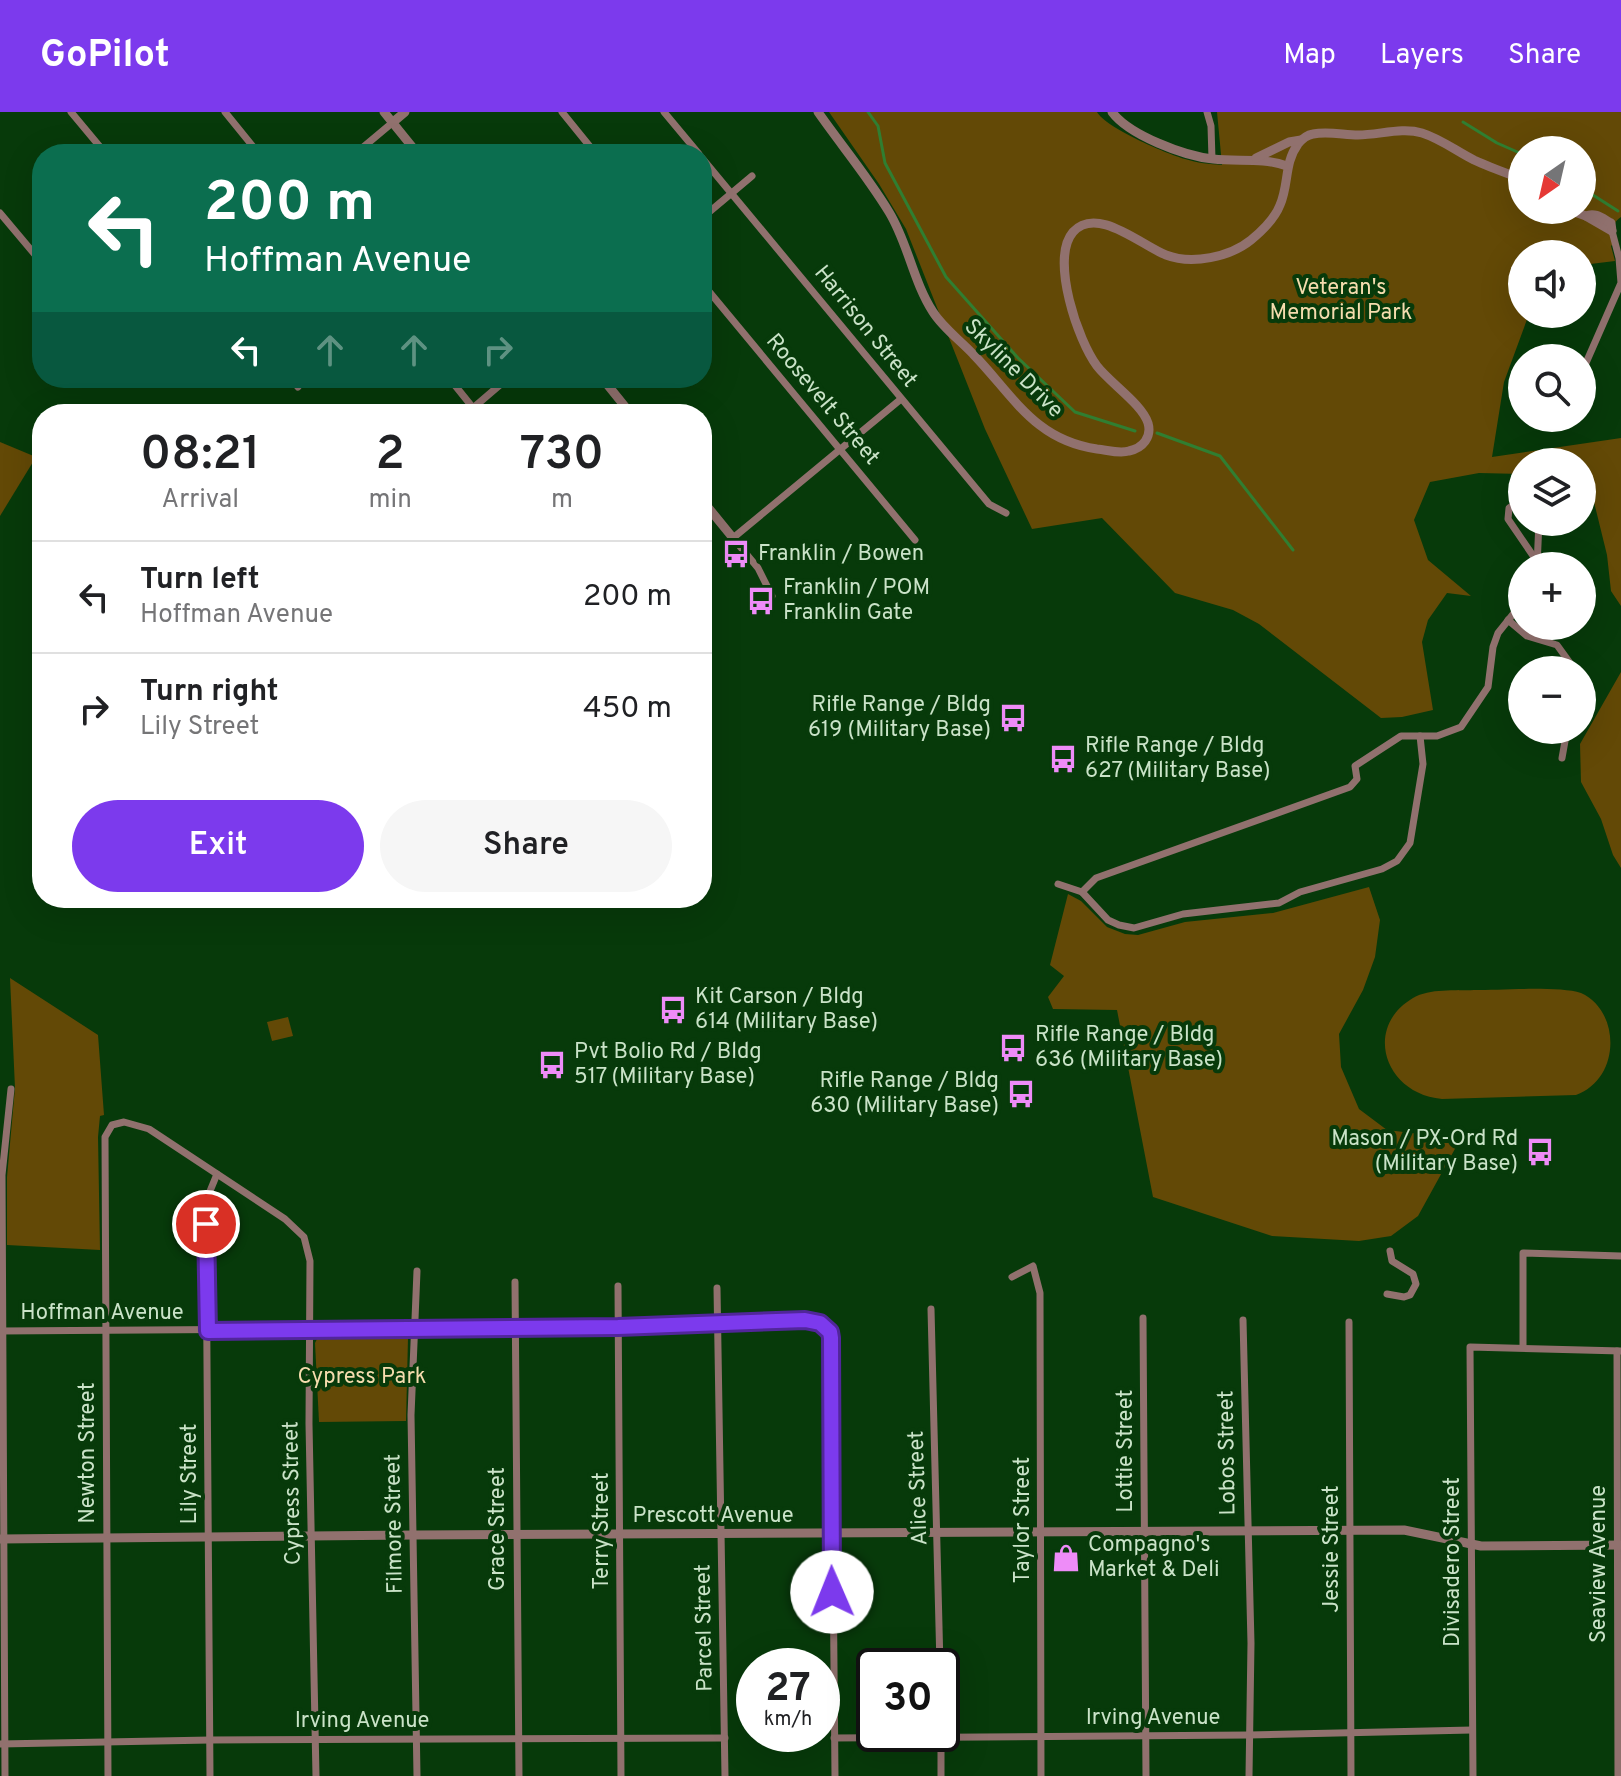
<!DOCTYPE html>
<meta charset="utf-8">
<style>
:root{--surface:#fff;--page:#f6f6f6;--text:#202124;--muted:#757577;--line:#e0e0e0;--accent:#7c3aed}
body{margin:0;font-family:Overpass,sans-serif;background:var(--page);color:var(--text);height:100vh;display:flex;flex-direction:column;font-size:30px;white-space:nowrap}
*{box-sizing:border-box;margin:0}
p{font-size:26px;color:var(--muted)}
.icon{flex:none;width:44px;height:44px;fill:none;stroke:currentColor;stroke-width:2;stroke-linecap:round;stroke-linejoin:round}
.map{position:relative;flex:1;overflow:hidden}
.side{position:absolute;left:32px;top:292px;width:680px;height:504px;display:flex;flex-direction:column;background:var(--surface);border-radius:32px;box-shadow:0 8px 32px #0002}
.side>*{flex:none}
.guide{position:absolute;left:32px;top:32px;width:680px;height:244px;border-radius:32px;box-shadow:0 8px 32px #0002;background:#0b6e4f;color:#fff;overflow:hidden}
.needle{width:52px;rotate:214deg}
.tools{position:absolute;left:1508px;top:24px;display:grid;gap:16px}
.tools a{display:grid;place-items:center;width:88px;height:88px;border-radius:50%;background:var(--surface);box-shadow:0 8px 32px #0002;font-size:40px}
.speed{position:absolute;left:736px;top:1536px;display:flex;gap:16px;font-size:40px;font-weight:700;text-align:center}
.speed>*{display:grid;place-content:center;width:104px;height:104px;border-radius:50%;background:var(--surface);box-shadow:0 8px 32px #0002;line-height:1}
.speed small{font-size:20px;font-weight:400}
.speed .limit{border:4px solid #111;border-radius:12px;background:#fff;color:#111}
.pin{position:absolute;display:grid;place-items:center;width:68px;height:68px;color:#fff;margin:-34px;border:4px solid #fff;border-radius:50%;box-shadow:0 2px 8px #0007}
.me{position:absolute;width:88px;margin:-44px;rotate:359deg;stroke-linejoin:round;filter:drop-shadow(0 0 6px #0008)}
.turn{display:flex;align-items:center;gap:28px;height:168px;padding:0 40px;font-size:36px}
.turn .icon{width:104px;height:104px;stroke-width:2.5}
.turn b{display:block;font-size:56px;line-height:68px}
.lanes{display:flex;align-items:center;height:76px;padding:0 40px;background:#0003;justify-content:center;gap:40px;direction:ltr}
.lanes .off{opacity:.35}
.eta{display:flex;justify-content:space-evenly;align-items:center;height:136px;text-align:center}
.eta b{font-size:48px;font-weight:600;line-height:56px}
.cta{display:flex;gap:16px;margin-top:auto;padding:16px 40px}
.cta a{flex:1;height:92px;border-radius:48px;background:var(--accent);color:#fff;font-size:32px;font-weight:600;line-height:92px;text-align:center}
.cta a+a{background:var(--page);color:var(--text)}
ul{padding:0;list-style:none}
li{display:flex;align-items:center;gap:24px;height:112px;padding:0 40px;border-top:2px solid var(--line)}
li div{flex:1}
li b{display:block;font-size:30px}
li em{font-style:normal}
header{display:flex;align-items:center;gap:48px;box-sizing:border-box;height:112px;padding:0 40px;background:var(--accent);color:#fff}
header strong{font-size:38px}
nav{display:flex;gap:44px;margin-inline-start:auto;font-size:28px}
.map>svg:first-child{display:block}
.green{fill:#634906;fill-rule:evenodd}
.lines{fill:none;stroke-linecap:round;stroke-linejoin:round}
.stream{stroke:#307e31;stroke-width:3}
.minor{stroke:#91716e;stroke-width:7}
.tertiary{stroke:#91716e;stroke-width:9}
.route-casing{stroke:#51269a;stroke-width:20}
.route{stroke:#7c3aed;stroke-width:14}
.labels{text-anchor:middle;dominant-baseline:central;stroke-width:8;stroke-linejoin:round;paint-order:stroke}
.park-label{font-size:22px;fill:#f5dcae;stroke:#073a0a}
.street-label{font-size:22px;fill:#cae3c8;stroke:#073a0a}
.poi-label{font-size:22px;fill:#cae3c8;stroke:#073a0a;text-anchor:start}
</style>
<header>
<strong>GoPilot</strong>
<nav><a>Map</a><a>Layers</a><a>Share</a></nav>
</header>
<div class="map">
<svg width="1621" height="1664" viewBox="0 0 1621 1664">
<rect width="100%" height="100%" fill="#073a0a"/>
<g class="green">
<path d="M829 0H1097C1106 16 1165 41 1185 47 1197 51 1210 52 1222 53L1217 0H1621V105C1611 111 1613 121 1615 130L1611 134 1615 149 1582 153V142H1522V202H1529L1504 270 1492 345 1621 326V494L1611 479 1607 443 1593 386 1582 382V350H1522V362L1479 361 1430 370 1414 408 1428 448 1471 484 1447 481 1428 508 1422 530 1433 598 1402 605 1381 606 1259 512 1233 498 1175 481 1102 406 1032 417 985 317 906 117 879 72ZM1522 38H1582V98H1522Z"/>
<polygon points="0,330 36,345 0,404"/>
<polygon points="1621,560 1621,756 1613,743 1601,707 1581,670 1580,632"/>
<polygon points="1369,775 1380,808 1375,845 1363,878 1339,922 1341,955 1359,997 1387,1018 1455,1026 1456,1035 1418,1104 1391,1124 1359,1129 1272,1124 1153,1085 1117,898 1053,897 1048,885 1064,864 1050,853 1068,782 1081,789 1107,815 1125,822 1138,823 1185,810 1273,801"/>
<polygon points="10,866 98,923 104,1003 100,1004 98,1025 100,1138 7,1133 7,1065 15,976"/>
<path d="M1474 878C1501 878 1559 874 1581 881 1621 899 1621 967 1576 983L1442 987C1384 982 1363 915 1413 886 1430 876 1455 879 1474 878Z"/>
<polygon points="288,905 293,924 272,929 267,910"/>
<polygon points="399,1220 404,1221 408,1226 406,1309 319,1310 315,1231 318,1225"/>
</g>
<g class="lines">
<g class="stream">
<polyline points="868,0 878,14 885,51 946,165 1018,246 1075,300 1135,319"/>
<polyline points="1463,10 1497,31 1522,42"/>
<polyline points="1582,76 1618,99"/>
<polyline points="1157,321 1220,344 1293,438"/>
</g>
<g class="minor">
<polyline points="71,0 106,42"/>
<polyline points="225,0 259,42"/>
<polyline points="562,0 596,42"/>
<polyline points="664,0 699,42"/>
<polyline points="1207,0 1211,14 1212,47"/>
<polyline points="355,42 392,11"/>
<polyline points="702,46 989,392 1006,401"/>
<polyline points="0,101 42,151"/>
<polyline points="702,106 752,64"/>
<polyline points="702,171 915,428"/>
<polyline points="291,266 298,275"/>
<polyline points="449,266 478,302"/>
<polyline points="1582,274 1585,269 1582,260 1621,171 1619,146 1612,119"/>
<polyline points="473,296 508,266"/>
<polyline points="1522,388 1509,396 1508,407 1536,448"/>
<polyline points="1537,454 1539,410"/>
<polyline points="772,484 758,456 733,426 901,287"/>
<polyline points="1508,508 1527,524 1557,533 1570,551 1568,558"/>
<polyline points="1562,646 1567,618"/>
<polyline points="1058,772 1082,780 1108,808 1119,813 1134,816 1183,802 1279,791 1300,780 1382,757 1397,749 1410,731 1423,652 1420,624"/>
<polyline points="1082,780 1096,766 1350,675 1357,667 1355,654 1401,624 1437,624 1461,615 1488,575 1493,535 1498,521 1522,491"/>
<polyline points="1012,1165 1033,1154 1040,1181 1041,1664"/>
<polyline points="515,1170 519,1664"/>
<polyline points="618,1174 621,1664"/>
<polyline points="717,1176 725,1664"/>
<polyline points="1387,1182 1404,1185 1410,1183 1416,1172 1413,1162 1392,1149 1390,1139"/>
<polyline points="931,1197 940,1554"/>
<polyline points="1143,1206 1146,1664"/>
<polyline points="1243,1208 1251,1531 1249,1664"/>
<polyline points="1349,1210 1351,1664"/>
<polyline points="0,1219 618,1215 805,1208 820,1211 830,1220 831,1226 835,1664"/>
<polyline points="1523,1235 1523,1141 1621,1144"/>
<polyline points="1617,1239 1618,1664"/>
<polyline points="941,1622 941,1664"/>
<polyline points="834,1626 1249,1623 1472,1618"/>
<polyline points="0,1632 210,1628 725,1626"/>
<polyline points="5,1664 2,1063 11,977"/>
<polyline points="108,1664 105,1025 112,1013 124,1010 149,1017 285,1107 304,1125 310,1149 309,1312 316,1664"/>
<polyline points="210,1664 206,1112 208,1084 217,1062"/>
<polyline points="417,1664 411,1303 417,1159"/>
<polyline points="1473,1664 1470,1235 1621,1239"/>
</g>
<g class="tertiary">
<polyline points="384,0 418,42"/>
<path d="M818 0C841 33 868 65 889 100 908 131 913 169 933 200 943 216 960 228 973 242 1013 283 1034 328 1097 337 1108 338 1119 342 1129 339 1143 336 1152 325 1148 311 1142 292 1110 271 1097 254 1078 229 1050 147 1073 120 1097 93 1142 134 1166 143 1192 153 1230 145 1251 128 1262 119 1275 106 1280 93 1289 73 1284 51 1298 32 1302 27 1307 23 1313 22 1328 19 1344 23 1358 23 1379 23 1402 15 1422 21 1441 27 1456 39 1474 48 1489 55 1506 61 1522 67"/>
<path d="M1112 0C1129 23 1184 44 1213 47 1239 50 1261 45 1287 54"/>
<polyline points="392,11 405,0"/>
<polyline points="1256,46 1289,30 1301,28"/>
<polyline points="1569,98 1586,104 1612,119"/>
<path d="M1586 104C1595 100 1602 106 1611 111L1612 119"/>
<polyline points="602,266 631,302"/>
<polyline points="702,388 733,426"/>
<polyline points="0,1427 414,1423 1404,1418 1481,1434 1621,1433"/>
</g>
</g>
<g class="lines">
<defs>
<polyline id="route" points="206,1112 208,1219 618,1215 805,1208 820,1211 830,1220 831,1226 832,1480"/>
</defs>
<use href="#route" class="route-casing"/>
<use href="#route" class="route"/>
</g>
<defs>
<symbol id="bus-bare" viewBox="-9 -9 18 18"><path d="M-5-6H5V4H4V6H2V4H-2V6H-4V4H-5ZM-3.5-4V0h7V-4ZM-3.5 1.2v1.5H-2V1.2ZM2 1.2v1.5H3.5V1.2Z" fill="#ee8cf8" stroke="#073a0a" stroke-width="2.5" paint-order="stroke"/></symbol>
<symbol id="shop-bare" viewBox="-9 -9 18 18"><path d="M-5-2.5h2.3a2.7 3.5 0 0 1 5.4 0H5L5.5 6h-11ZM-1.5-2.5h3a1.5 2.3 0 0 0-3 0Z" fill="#ee8cf8" stroke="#073a0a" stroke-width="2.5" paint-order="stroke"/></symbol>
</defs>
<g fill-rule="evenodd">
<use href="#bus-bare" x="716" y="422" width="40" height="40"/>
<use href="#bus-bare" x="741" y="469" width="40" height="40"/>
<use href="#bus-bare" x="993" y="586" width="40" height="40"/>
<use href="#bus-bare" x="1043" y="627" width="40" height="40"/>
<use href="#bus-bare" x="653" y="878" width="40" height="40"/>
<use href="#bus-bare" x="993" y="916" width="40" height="40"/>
<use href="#bus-bare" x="532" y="933" width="40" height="40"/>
<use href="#bus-bare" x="1001" y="962" width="40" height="40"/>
<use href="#bus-bare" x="1520" y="1020" width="40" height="40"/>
<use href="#shop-bare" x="1046" y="1426" width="40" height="40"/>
</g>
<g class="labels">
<g class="park-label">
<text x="1341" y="176">Veteran's<tspan x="1341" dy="25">Memorial Park</tspan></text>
<text x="362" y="1265">Cypress Park</text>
</g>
<g class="street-label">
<text transform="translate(865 215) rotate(51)">Harrison Street</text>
<text transform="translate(1013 257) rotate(45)">Skyline Drive</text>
<text transform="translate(822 288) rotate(50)">Roosevelt Street</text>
<text x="102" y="1201">Hoffman Avenue</text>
<text transform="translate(1126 1339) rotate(-90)">Lottie Street</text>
<text transform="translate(88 1341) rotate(-90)">Newton Street</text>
<text transform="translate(1228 1341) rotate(-91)">Lobos Street</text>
<text transform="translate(190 1362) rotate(-90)">Lily Street</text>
<text transform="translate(919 1376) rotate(-92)">Alice Street</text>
<text transform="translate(293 1381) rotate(-91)">Cypress Street</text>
<text x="713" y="1404">Prescott Avenue</text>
<text transform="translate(1023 1408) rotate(-90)">Taylor Street</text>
<text transform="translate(395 1412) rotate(-91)">Filmore Street</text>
<text transform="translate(498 1417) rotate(-90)">Grace Street</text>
<text transform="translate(602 1419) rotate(-90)">Terry Street</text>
<text transform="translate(1332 1437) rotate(-90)">Jessie Street</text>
<text transform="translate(1453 1450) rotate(-90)">Divisadero Street</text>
<text transform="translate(1599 1452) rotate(-90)">Seaview Avenue</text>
<text transform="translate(705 1516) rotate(-91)">Parcel Street</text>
<text x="1153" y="1606">Irving Avenue</text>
<text x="362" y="1609">Irving Avenue</text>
</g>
<g class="poi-label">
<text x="758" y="442">Franklin / Bowen</text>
<text x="783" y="476">Franklin / POM<tspan x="783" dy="25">Franklin Gate</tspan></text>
<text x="991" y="593" text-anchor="end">Rifle Range / Bldg<tspan x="991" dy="25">619 (Military Base)</tspan></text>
<text x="1085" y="634">Rifle Range / Bldg<tspan x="1085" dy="25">627 (Military Base)</tspan></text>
<text x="695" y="885">Kit Carson / Bldg<tspan x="695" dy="25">614 (Military Base)</tspan></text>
<text x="1035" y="923">Rifle Range / Bldg<tspan x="1035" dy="25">636 (Military Base)</tspan></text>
<text x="574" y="940">Pvt Bolio Rd / Bldg<tspan x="574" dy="25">517 (Military Base)</tspan></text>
<text x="999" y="969" text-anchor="end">Rifle Range / Bldg<tspan x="999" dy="25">630 (Military Base)</tspan></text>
<text x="1518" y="1027" text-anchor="end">Mason / PX-Ord Rd<tspan x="1518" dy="25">(Military Base)</tspan></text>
<text x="1088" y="1433">Compagno's<tspan x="1088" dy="25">Market &amp; Deli</tspan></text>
</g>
</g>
</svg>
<div class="tools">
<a><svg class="needle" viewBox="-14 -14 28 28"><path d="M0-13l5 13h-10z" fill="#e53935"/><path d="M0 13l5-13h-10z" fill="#757577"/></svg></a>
<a><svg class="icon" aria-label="sound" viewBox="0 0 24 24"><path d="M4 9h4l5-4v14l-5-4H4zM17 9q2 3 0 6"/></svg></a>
<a><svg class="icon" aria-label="search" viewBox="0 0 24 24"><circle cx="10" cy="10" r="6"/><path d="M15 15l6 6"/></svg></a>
<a><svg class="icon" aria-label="layers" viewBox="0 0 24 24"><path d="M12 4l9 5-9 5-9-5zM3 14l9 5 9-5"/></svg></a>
<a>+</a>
<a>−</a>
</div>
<div class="speed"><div>27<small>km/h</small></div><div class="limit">30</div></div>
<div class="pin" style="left:206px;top:1112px;background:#d93025"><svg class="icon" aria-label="arrive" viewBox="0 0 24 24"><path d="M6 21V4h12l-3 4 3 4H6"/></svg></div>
<svg class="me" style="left:832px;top:1480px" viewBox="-20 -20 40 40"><circle r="19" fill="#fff"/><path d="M0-13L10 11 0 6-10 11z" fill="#7c3aed"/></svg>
<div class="guide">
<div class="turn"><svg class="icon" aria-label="left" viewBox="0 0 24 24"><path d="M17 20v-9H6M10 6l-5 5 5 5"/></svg><div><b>200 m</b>Hoffman Avenue</div></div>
<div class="lanes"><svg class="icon" aria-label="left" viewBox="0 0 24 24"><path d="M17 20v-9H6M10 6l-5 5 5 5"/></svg><svg class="icon off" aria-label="ahead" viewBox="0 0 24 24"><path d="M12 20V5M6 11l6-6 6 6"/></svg><svg class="icon off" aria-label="ahead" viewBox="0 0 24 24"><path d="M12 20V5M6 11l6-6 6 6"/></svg><svg class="icon off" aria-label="right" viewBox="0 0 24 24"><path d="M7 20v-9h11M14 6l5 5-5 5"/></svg></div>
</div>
<section class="side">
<div class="eta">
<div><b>08:21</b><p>Arrival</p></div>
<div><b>2</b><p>min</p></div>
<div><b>730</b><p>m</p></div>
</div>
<ul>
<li><svg class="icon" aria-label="left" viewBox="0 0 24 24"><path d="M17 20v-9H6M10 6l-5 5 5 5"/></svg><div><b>Turn left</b><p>Hoffman Avenue</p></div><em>200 m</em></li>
<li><svg class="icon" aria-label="right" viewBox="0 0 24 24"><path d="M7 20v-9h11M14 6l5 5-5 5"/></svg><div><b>Turn right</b><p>Lily Street</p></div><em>450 m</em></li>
</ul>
<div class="cta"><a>Exit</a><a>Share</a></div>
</section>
</div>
